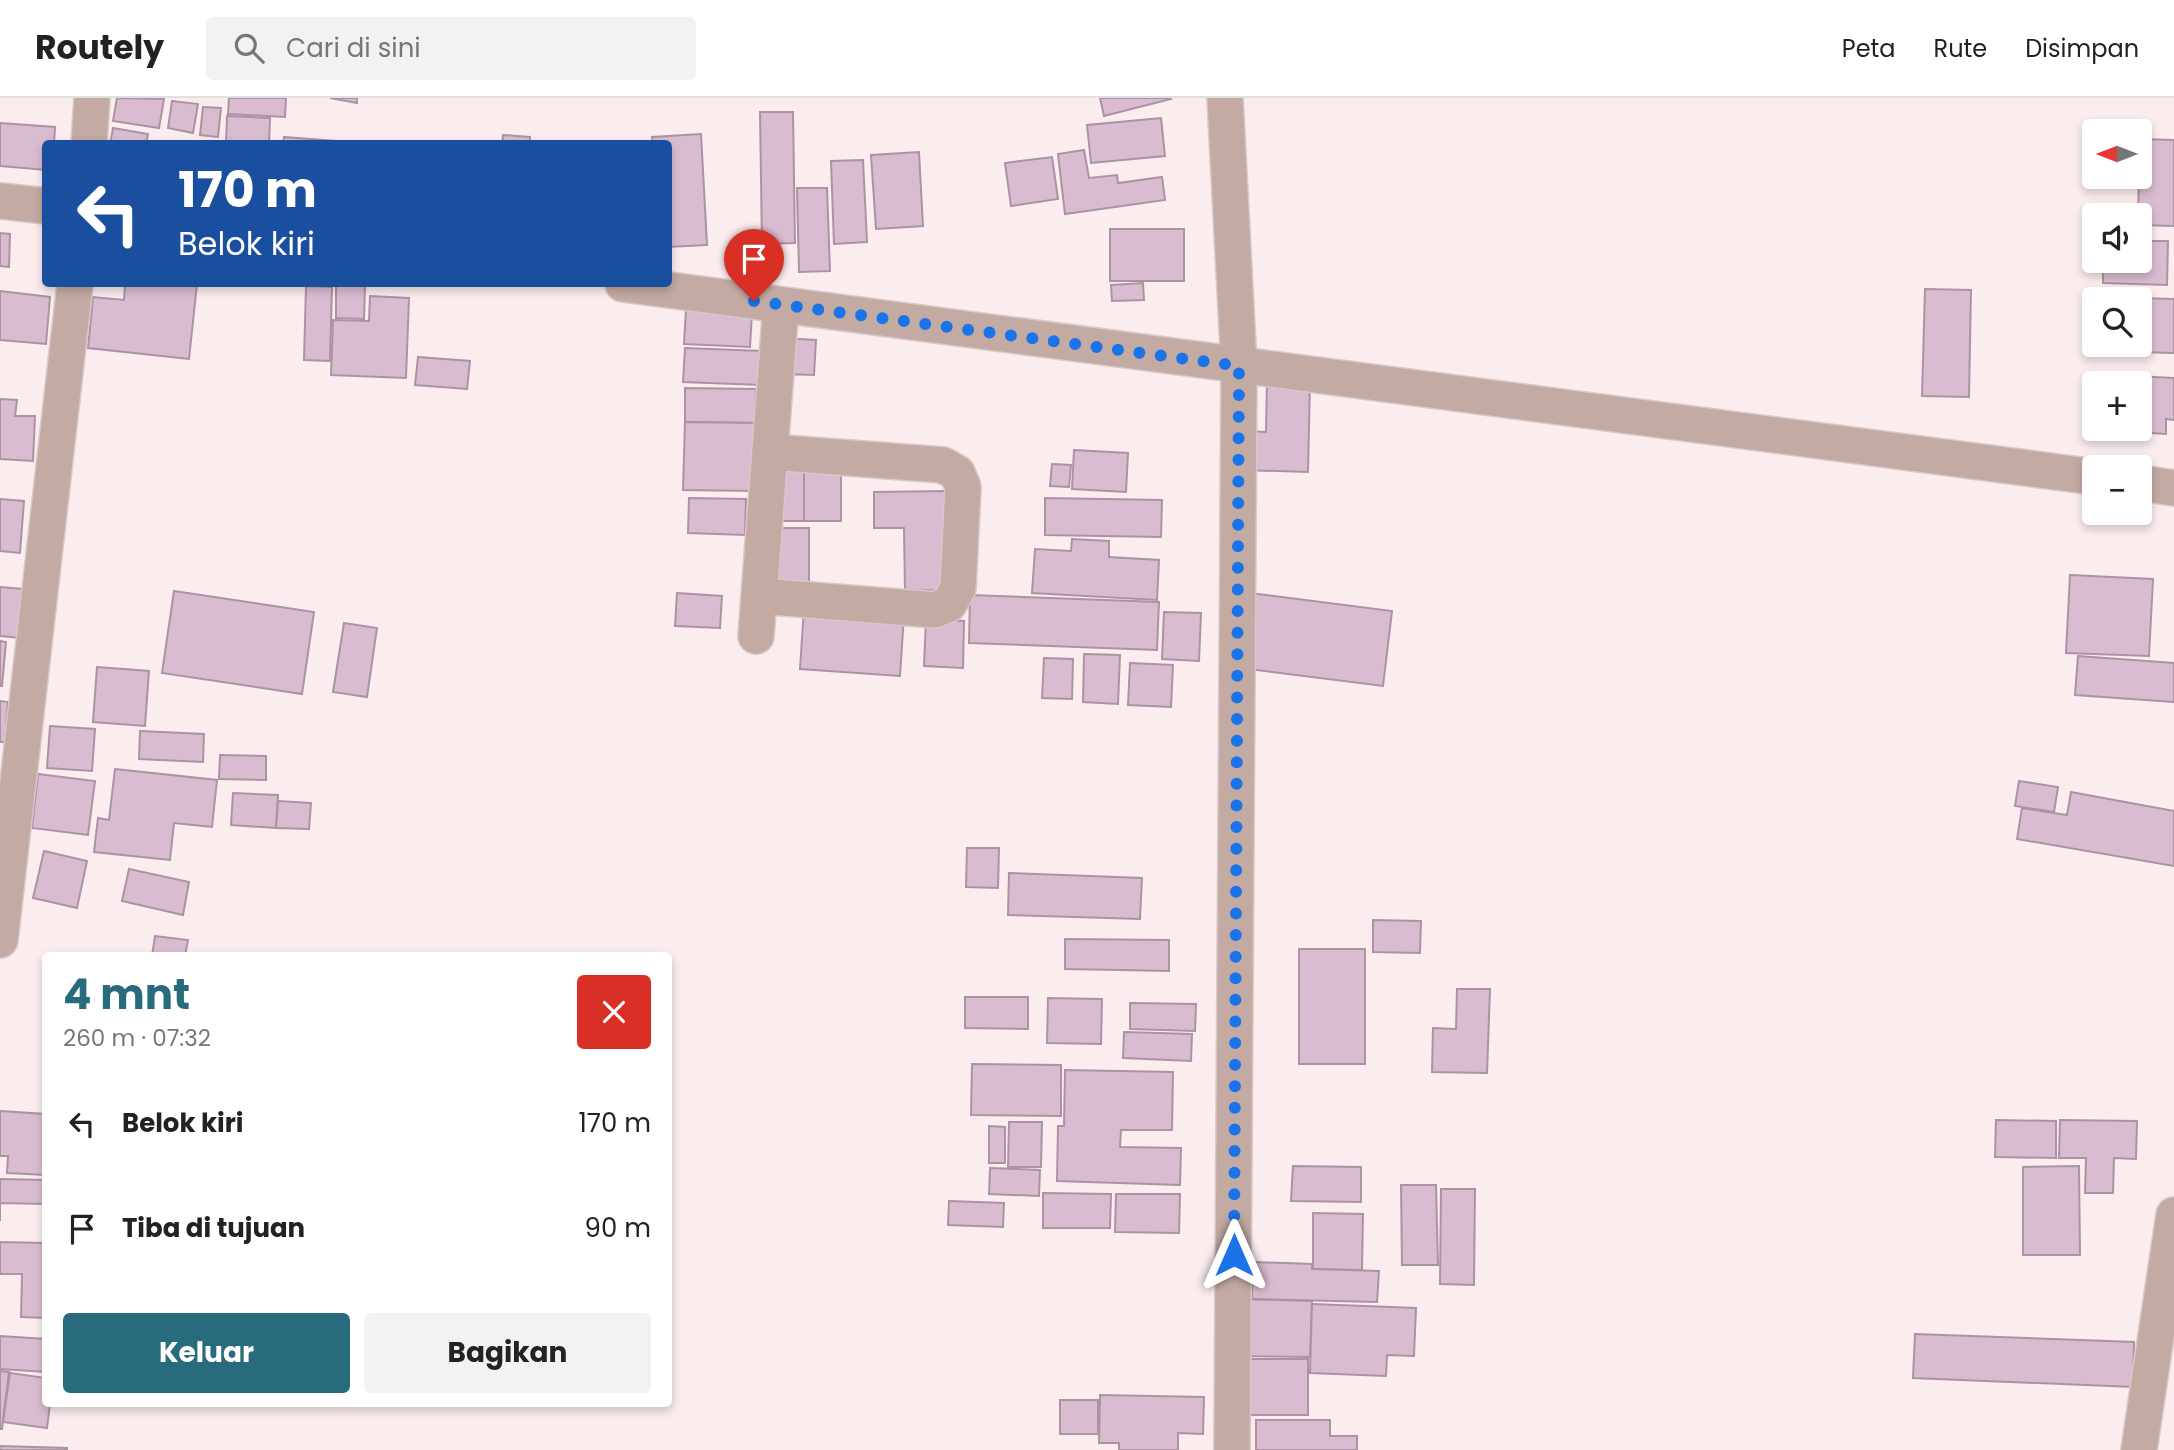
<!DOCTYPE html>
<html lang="id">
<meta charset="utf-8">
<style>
:root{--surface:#fff;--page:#f2f2f2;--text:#222;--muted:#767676;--line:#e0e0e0;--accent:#276b7c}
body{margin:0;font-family:Poppins,sans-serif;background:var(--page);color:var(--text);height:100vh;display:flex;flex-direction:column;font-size:26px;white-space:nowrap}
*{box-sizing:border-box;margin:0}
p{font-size:23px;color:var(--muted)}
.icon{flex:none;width:38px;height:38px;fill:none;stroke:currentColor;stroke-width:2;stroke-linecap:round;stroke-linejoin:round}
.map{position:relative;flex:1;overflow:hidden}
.drawer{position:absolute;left:42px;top:854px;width:630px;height:455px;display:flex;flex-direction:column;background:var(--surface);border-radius:7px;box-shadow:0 4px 10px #0003}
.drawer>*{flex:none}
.top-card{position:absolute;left:42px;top:42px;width:630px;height:147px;border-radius:7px;box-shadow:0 4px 10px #0003;background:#1a4fa0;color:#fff;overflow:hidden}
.needle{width:46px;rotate:270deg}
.buttons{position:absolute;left:2082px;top:21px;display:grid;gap:14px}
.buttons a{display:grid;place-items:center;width:70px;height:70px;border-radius:7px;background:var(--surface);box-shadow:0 4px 10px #0003;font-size:35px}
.pin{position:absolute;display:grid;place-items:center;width:60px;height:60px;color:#fff;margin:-72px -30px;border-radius:50% 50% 50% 0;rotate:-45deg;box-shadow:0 0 7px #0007}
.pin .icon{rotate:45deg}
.me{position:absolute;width:77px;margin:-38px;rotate:0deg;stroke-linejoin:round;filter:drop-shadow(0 0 5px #0008)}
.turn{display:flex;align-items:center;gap:24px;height:147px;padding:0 21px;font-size:32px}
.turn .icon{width:91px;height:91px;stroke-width:2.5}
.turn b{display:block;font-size:49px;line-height:60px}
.round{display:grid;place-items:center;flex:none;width:74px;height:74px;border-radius:7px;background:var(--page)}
.overview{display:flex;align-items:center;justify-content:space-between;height:119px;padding:0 21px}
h1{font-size:42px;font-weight:700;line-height:52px;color:var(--accent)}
.primary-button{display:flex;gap:14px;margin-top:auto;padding:14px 21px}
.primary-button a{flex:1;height:80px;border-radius:7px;background:var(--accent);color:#fff;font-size:28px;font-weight:700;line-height:80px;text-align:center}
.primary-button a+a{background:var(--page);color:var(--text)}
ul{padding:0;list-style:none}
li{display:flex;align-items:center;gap:21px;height:105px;padding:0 21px}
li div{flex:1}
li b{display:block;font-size:26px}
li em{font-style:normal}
header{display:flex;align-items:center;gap:42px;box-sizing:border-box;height:98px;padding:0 35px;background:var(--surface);border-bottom:2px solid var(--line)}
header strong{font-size:33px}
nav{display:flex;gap:38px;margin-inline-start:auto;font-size:24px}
.search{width:490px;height:63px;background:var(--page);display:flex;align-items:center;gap:18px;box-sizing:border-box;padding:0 24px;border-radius:7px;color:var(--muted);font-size:26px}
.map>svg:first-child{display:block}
.building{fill:#d9bcd0;stroke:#ad92a4;stroke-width:2}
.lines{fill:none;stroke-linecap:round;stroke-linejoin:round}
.street-casing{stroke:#d7c8ca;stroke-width:38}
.street{stroke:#c3aaa2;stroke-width:35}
.route{stroke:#1a73e8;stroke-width:12;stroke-dasharray:0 21.6}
</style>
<header>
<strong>Routely</strong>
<div class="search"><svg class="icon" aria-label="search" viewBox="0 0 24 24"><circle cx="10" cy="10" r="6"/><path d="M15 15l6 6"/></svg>Cari di sini</div>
<nav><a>Peta</a><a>Rute</a><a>Disimpan</a></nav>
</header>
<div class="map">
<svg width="2174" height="1352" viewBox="0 0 2174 1352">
<rect width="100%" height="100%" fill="#fbecee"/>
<g class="building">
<polygon points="117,0 164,1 159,30 113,23"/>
<polygon points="229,0 286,0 285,19 228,16"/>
<polygon points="330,0 357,0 357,5"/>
<polygon points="1100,0 1170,0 1171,1 1104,18"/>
<polygon points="172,3 198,6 193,35 168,30"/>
<polygon points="203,9 221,10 218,39 200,37"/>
<polygon points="760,14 793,14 795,145 762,146"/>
<polygon points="227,18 270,20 269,46 226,46"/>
<polygon points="1161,20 1165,58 1091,65 1087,27"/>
<polygon points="0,25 55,29 54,46 46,46 46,72 0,68"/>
<polygon points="113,30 148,36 146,46 110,46"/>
<polygon points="701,36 707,147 668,149 668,46 653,46 652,39"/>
<polygon points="503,37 530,39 530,46 502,46"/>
<polygon points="284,39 362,45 362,46 283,46"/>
<polygon points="2140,41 2174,42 2174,128 2140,127 2140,117 2138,117"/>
<polygon points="1084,52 1089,80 1117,77 1118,85 1162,79 1165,102 1065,116 1058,56"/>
<polygon points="919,54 923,128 876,131 871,57"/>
<polygon points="1052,59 1058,101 1011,108 1005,65"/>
<polygon points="863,62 867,144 834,146 831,63"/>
<polygon points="797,90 827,90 830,173 799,174"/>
<rect x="1110" y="131" width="74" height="52"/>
<polygon points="0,135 10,136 9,169 0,168"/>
<polygon points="2140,143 2168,143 2167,187 2103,185 2103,163 2140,163"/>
<polygon points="1143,185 1144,202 1112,203 1111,187"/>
<polygon points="125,186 197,186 189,261 88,250 93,199 124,202"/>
<polygon points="322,186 408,186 365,187 364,221 336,220 336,187"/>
<polygon points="306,188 332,189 330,263 304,262"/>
<polygon points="1925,191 1971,192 1969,299 1922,298"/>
<polygon points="0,193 50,199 46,246 0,242"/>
<polygon points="370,198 409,200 406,280 331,277 333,222 369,223"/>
<polygon points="2106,199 2174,201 2174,255 2104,253 2105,247 2140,247 2140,201"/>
<polygon points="686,211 752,215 750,249 684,246"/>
<polygon points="782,240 816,242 814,277 781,276"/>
<polygon points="685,250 762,253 761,287 683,284"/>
<polygon points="418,259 470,263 467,291 415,287"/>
<polygon points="2135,278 2174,280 2174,322 2166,321 2166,336 2132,334 2132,331 2140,331 2140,285 2135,285"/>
<polygon points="1267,282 1310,283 1308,374 1241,372 1242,333 1266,334"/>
<polygon points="685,290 756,291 755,325 685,324"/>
<polygon points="0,301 17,302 15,318 35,318 33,363 0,361"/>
<polygon points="685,324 755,325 754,393 683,392"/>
<polygon points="1074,352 1128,355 1126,394 1072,391"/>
<polygon points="1052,366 1071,367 1069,389 1050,388"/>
<rect x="771" y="372" width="33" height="51"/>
<rect x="804" y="372" width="37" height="51"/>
<polygon points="945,393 946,492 905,493 904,430 874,430 874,394"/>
<polygon points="689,400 746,401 745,437 688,435"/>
<polygon points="1045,400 1162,402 1161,439 1045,437"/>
<polygon points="0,401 24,403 20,455 0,453"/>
<polygon points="775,430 809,430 809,487 774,486"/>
<polygon points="1072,441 1109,443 1109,459 1159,462 1157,502 1032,495 1035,451 1071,453"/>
<polygon points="2070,477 2153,481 2149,558 2066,555"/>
<polygon points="0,489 34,492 30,541 0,538"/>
<polygon points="174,493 314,514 302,596 162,575"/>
<polygon points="677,495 722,498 720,530 675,528"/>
<polygon points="1250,495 1392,513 1383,588 1241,570"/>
<polygon points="970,497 1159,504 1157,552 969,545"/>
<polygon points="804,510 904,517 900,578 800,571"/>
<polygon points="1164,514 1201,515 1199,563 1162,561"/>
<polygon points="926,521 964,523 963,570 924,568"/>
<polygon points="344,525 377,530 367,599 333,594"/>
<polygon points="0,543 6,544 2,588 0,588"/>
<polygon points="1084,556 1120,557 1118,606 1083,604"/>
<polygon points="2078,558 2174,565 2174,604 2075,597"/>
<polygon points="1044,560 1073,561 1072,601 1042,600"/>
<polygon points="1130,565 1173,567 1171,609 1128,607"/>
<polygon points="97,569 149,573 145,628 93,624"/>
<polygon points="0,603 8,604 5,644 0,644"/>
<polygon points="50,628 95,631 92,673 47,670"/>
<polygon points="140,633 204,636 203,664 139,661"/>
<polygon points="220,657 266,658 266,682 219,681"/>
<polygon points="115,671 217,682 212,729 174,725 170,762 94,754 98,720 109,722"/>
<polygon points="38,676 95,683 88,737 32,730"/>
<polygon points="2019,683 2058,689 2054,714 2015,708"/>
<polygon points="2071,694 2174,713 2174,768 2017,741 2022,710 2067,717"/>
<polygon points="233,695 278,697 276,730 231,727"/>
<polygon points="278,703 311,705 309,731 276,730"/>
<polygon points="967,750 999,750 998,790 966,789"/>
<polygon points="44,753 87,763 77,810 33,800"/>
<polygon points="129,771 189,784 183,817 122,803"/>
<polygon points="1009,775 1142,780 1140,821 1008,817"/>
<polygon points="1373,822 1421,823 1420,855 1373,854"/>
<polygon points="155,838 188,842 185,858 152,858"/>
<polygon points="1065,841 1169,842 1169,873 1065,871"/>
<rect x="1299" y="851" width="66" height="115"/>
<polygon points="1457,891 1490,891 1487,975 1432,974 1433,930 1456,931"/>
<polygon points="965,899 1028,899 1028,931 965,930"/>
<polygon points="1048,900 1102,901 1101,946 1047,945"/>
<polygon points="1130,905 1196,906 1195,933 1130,931"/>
<polygon points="1124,934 1192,936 1191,963 1123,960"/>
<polygon points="972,966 1061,967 1061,1018 971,1017"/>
<polygon points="1065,972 1173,974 1172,1032 1121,1032 1120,1049 1181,1050 1180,1087 1057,1083 1058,1028 1064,1028"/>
<polygon points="0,1013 46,1016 46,1077 7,1075 8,1058 0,1058"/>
<polygon points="1996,1022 2056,1023 2056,1060 1995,1059"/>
<polygon points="2060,1022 2137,1023 2136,1061 2114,1060 2113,1095 2085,1095 2086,1060 2059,1060"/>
<polygon points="1009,1024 1042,1024 1041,1069 1008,1069"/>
<polygon points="989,1028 1005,1029 1005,1065 989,1065"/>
<polygon points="1293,1068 1361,1069 1361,1104 1291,1103"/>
<polygon points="2079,1068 2080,1157 2023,1157 2023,1069"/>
<polygon points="990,1070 1040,1072 1039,1098 989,1096"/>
<polygon points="0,1081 46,1082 46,1106 0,1105 0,1123"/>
<polygon points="1401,1087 1436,1087 1438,1167 1402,1167"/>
<polygon points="1441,1091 1475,1091 1474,1187 1440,1186"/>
<polygon points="1043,1095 1111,1096 1110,1130 1043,1130"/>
<polygon points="1116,1096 1180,1096 1179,1135 1115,1134"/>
<polygon points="949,1103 1004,1105 1003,1129 948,1127"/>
<polygon points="1313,1115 1363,1116 1362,1172 1313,1171"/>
<polygon points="0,1144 46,1145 46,1220 21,1219 22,1176 0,1176"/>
<polygon points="1253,1164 1312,1166 1312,1171 1379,1173 1377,1204 1252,1201"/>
<polygon points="1238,1201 1312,1203 1310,1259 1237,1258"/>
<polygon points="1312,1206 1416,1210 1414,1258 1387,1257 1386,1278 1310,1275"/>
<polygon points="1915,1236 2134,1244 2133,1289 1913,1280"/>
<polygon points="0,1238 46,1241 46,1274 0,1271"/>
<rect x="1238" y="1261" width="70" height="56"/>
<polygon points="0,1273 9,1274 2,1331 0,1331"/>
<polygon points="10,1275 46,1280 46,1306 50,1306 47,1330 3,1324"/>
<polygon points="1100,1297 1204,1299 1203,1336 1178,1335 1178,1352 1119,1352 1119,1345 1099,1345"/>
<rect x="1060" y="1302" width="38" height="34"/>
<polygon points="1256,1322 1330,1322 1330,1338 1357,1338 1357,1352 1256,1352"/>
<polygon points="0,1348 67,1350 67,1352 0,1352"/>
</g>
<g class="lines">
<defs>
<g id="street">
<polyline points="1225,0 1239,268 1232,1352"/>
<polyline points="89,46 92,0"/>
<polyline points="0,103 46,108"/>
<polyline points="623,186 2095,379"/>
<polyline points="2140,385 2174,390"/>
<polyline points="760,498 935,512 949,506 958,490 963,389 957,375 943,367 770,354"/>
<polyline points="756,538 781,207"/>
<polyline points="0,842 75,186"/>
<polyline points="2139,1352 2174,1117"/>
</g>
</defs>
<use href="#street" class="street-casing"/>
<use href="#street" class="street"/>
</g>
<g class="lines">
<polyline class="route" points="754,203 1239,268 1234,1157"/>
</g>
</svg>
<div class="buttons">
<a><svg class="needle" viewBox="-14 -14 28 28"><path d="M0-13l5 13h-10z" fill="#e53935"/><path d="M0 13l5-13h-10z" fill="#767676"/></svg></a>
<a><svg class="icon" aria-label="sound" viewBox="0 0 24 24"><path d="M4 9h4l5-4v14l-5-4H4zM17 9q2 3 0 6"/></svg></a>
<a><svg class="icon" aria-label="search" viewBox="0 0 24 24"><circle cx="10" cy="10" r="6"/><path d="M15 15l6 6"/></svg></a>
<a>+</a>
<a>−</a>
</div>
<div class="pin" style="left:754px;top:203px;background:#d93025"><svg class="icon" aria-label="arrive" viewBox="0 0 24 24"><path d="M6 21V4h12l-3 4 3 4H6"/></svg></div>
<svg class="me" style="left:1234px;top:1157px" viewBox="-20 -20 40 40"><path d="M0-17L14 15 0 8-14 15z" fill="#1a73e8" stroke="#fff" stroke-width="4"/></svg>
<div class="top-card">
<div class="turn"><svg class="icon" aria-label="left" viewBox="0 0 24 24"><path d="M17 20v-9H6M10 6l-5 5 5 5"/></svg><div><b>170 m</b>Belok kiri</div></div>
</div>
<section class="drawer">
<div class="overview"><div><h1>4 mnt</h1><p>260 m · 07:32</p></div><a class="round" style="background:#d93025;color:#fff"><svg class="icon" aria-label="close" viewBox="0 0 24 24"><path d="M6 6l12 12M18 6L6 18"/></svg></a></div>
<ul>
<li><svg class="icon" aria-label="left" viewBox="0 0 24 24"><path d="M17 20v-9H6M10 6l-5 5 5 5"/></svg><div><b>Belok kiri</b></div><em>170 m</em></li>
<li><svg class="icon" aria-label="arrive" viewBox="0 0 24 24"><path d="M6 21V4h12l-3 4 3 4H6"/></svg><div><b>Tiba di tujuan</b></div><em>90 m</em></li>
</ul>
<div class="primary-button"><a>Keluar</a><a>Bagikan</a></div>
</section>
</div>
